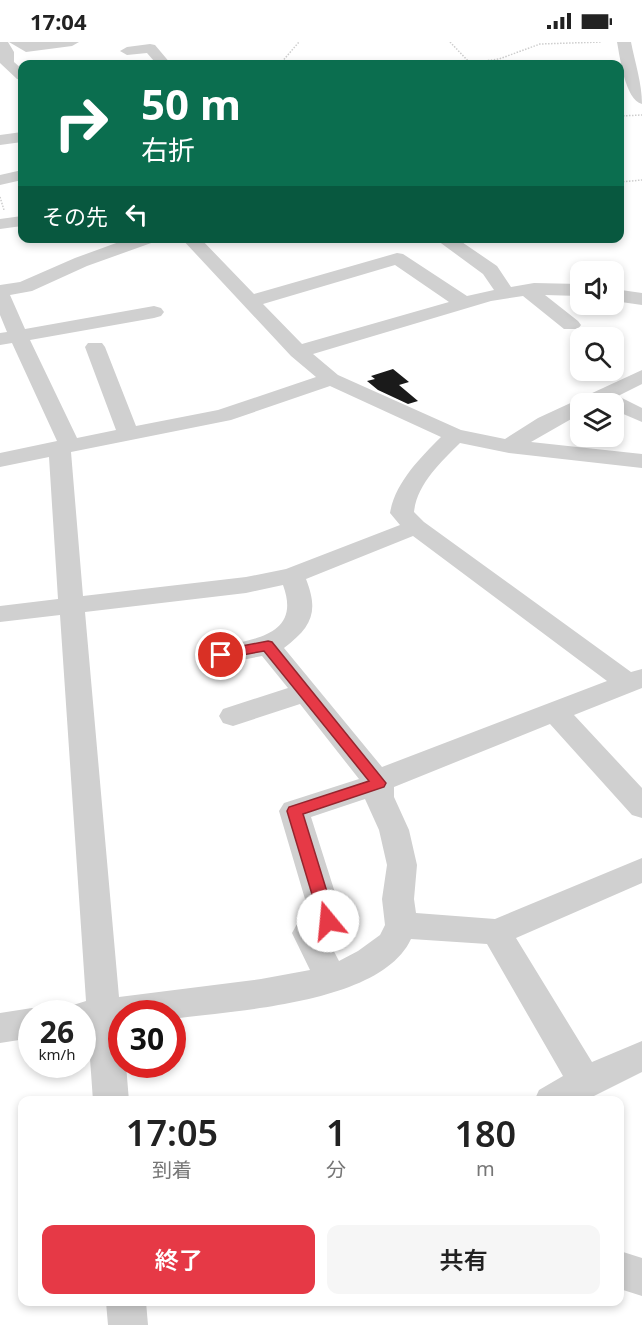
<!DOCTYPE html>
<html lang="ja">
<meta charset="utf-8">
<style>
:root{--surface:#fff;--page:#f6f6f6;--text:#222;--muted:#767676;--accent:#e63946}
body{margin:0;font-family:"Noto Sans","Noto Sans JP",sans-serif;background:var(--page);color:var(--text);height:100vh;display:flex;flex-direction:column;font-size:22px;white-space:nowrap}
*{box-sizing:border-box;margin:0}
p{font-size:20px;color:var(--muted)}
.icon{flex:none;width:33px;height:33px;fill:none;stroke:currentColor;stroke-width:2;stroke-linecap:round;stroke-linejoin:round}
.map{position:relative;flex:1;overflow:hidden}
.side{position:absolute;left:18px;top:1054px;width:606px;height:210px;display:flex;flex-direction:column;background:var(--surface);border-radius:12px;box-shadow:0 3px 9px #0003}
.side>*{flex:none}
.top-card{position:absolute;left:18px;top:18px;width:606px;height:183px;border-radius:12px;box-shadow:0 3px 9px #0003;background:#0b6e4f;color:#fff;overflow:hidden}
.buttons{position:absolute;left:570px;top:219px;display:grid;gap:12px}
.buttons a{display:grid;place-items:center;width:54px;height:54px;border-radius:12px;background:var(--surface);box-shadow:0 3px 9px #0003;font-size:30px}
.speed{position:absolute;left:18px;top:958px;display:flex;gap:12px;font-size:30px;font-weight:700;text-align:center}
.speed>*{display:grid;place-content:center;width:78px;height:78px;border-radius:50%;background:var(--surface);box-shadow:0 3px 9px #0003;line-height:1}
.speed small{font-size:15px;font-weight:400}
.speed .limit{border:9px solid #d22;background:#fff;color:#111}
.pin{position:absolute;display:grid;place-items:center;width:51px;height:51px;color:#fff;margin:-26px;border:3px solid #fff;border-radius:50%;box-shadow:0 2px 6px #0007}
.me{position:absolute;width:66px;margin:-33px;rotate:343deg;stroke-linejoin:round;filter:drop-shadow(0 0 4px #0008)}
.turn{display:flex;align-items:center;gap:21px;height:126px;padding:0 24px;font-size:27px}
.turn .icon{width:78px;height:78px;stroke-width:2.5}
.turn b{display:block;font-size:42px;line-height:51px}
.then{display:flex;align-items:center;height:57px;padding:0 24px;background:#0003;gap:12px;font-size:22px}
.eta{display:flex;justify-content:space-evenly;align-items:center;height:102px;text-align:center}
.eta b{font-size:36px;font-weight:600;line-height:42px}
.cta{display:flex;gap:12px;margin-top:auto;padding:12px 24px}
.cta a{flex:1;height:69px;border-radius:12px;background:var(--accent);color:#fff;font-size:24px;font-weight:600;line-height:69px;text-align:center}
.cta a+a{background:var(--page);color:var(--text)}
.status{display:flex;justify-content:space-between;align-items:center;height:42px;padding:0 30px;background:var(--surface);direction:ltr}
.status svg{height:16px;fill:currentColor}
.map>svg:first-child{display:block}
.building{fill:#1a1a1a}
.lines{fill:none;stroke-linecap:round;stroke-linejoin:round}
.path{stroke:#cdcdcd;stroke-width:1.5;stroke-dasharray:1.5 1.5;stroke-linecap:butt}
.minor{fill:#d0d0d0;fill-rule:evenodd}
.route{fill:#e63946;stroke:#96252e;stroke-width:1.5}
</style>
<div class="status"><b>17:04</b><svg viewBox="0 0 49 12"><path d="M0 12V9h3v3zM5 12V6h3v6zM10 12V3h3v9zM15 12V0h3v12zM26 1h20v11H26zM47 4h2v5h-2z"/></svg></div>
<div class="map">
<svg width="642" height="1283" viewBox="0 0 642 1283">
<rect width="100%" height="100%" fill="#fff"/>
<polygon class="building" points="393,327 409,340 399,343 418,359 408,362 378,348 367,339 375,337 371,334"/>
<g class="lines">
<g class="path">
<polyline points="450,0 470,21"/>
<polyline points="470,21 499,17 540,2 602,0"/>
<polyline points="280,22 299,0"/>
<polyline points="620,74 642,73"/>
<polyline points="620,140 642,138"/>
<polyline points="0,155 4,168"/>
</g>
<g class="minor">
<polygon points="0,0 8,0 14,10 14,20 22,27 22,38 17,37 0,21"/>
<polygon points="9,0 79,0 72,4 26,10"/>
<path d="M617 0H631C635 21 642 41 642 62 625 58 620 15 617 0Z"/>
<polygon points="150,2 155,3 171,22 151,22 154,19 147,11 127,13 120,9 127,5"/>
<polygon points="22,90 22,100 0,103 0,93"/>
<polygon points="22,128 22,138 0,143 0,133"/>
<polygon points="22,174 22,184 0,187 0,177"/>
<path d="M130 196H157L154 200 87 224 32 249 10 253 25 287 154 264 161 266 164 270 161 274 154 276 30 298 77 396 116 388 85 305 88 301H102L105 305 136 384 218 368 316 335 291 314 181 196H200L254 252 397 211 403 212 467 254 494 248 483 232 434 196H456L497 224 511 245 534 241 580 242V254L545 253 578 279 581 283 578 287H564L523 254 491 259 313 312 338 333 461 388 505 397 538 376 642 328V342L618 354 642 366V380L614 368V362H580V372L531 400 642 412V426L509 411 460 401C441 420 417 442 414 470L424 480 631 630 642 627V646L574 673 642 746V776L632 773 550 682 394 745V755L409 788 417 823 414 857 416 871 495 877 642 816V841L516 896 592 1020 642 999V1030L584 1059H534L539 1048 563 1034 487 902 411 897C381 962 236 968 172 977V972H122V1023H126L129 1059H93L88 988H82V972H66L70 964 86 959 60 573 0 580V564L58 557 49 415 0 425V411L57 399 12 301 0 303V291L7 290 0 273V243L20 240 75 216ZM395 223 449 260 302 302 263 262ZM330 344 441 395C420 416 395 441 390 471L400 483 286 527 246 535 83 554 71 410 231 378ZM413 494 607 639 382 725 284 606C312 585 319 570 306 537ZM283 543C303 597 247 597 212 607L208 613 212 619 221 622 262 614 288 646 223 667 219 674 223 681 233 684 300 662 359 737 284 761 279 769 310 874 297 882 292 891 310 928 261 937 119 955 85 570 246 551ZM365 757 379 788 387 823 382 857 385 883 380 893 358 909 339 919 327 896 339 888 344 879 311 775Z"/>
<polygon points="614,247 642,251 642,263 614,259"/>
<polygon points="32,966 45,972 32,972 32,996 0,1001 0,971"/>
<polygon points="620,1209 642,1216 642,1254 620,1247"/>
<polygon points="106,1260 146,1260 148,1283 108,1283"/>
</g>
</g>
<polygon class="route" points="268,599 272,600 386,741 384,745 303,772 336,879 334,883 328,885 322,883 320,879 287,769 289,765 369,739 264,609 221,617 214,613 221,608"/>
</svg>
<div class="buttons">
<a><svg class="icon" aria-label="sound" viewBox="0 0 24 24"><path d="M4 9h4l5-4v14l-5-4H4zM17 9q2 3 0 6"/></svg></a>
<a><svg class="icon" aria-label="search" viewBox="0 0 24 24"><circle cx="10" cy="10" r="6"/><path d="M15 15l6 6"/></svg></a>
<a><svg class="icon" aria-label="layers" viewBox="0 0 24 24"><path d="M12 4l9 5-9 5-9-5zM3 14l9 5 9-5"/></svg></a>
</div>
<div class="speed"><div>26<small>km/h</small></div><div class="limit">30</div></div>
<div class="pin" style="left:221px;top:613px;background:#d93025"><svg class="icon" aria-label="arrive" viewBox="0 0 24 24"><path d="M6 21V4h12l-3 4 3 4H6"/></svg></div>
<svg class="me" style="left:328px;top:879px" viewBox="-20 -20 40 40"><circle r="19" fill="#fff"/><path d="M0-13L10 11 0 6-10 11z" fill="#e63946"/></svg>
<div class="top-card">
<div class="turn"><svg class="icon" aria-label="right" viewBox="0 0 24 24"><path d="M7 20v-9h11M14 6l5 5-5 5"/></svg><div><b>50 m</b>右折</div></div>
<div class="then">その先<svg class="icon" aria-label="left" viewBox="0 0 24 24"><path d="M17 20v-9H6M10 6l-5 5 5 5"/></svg></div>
</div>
<section class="side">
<div class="eta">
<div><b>17:05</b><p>到着</p></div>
<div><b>1</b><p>分</p></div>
<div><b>180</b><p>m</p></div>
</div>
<div class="cta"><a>終了</a><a>共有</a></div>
</section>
</div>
